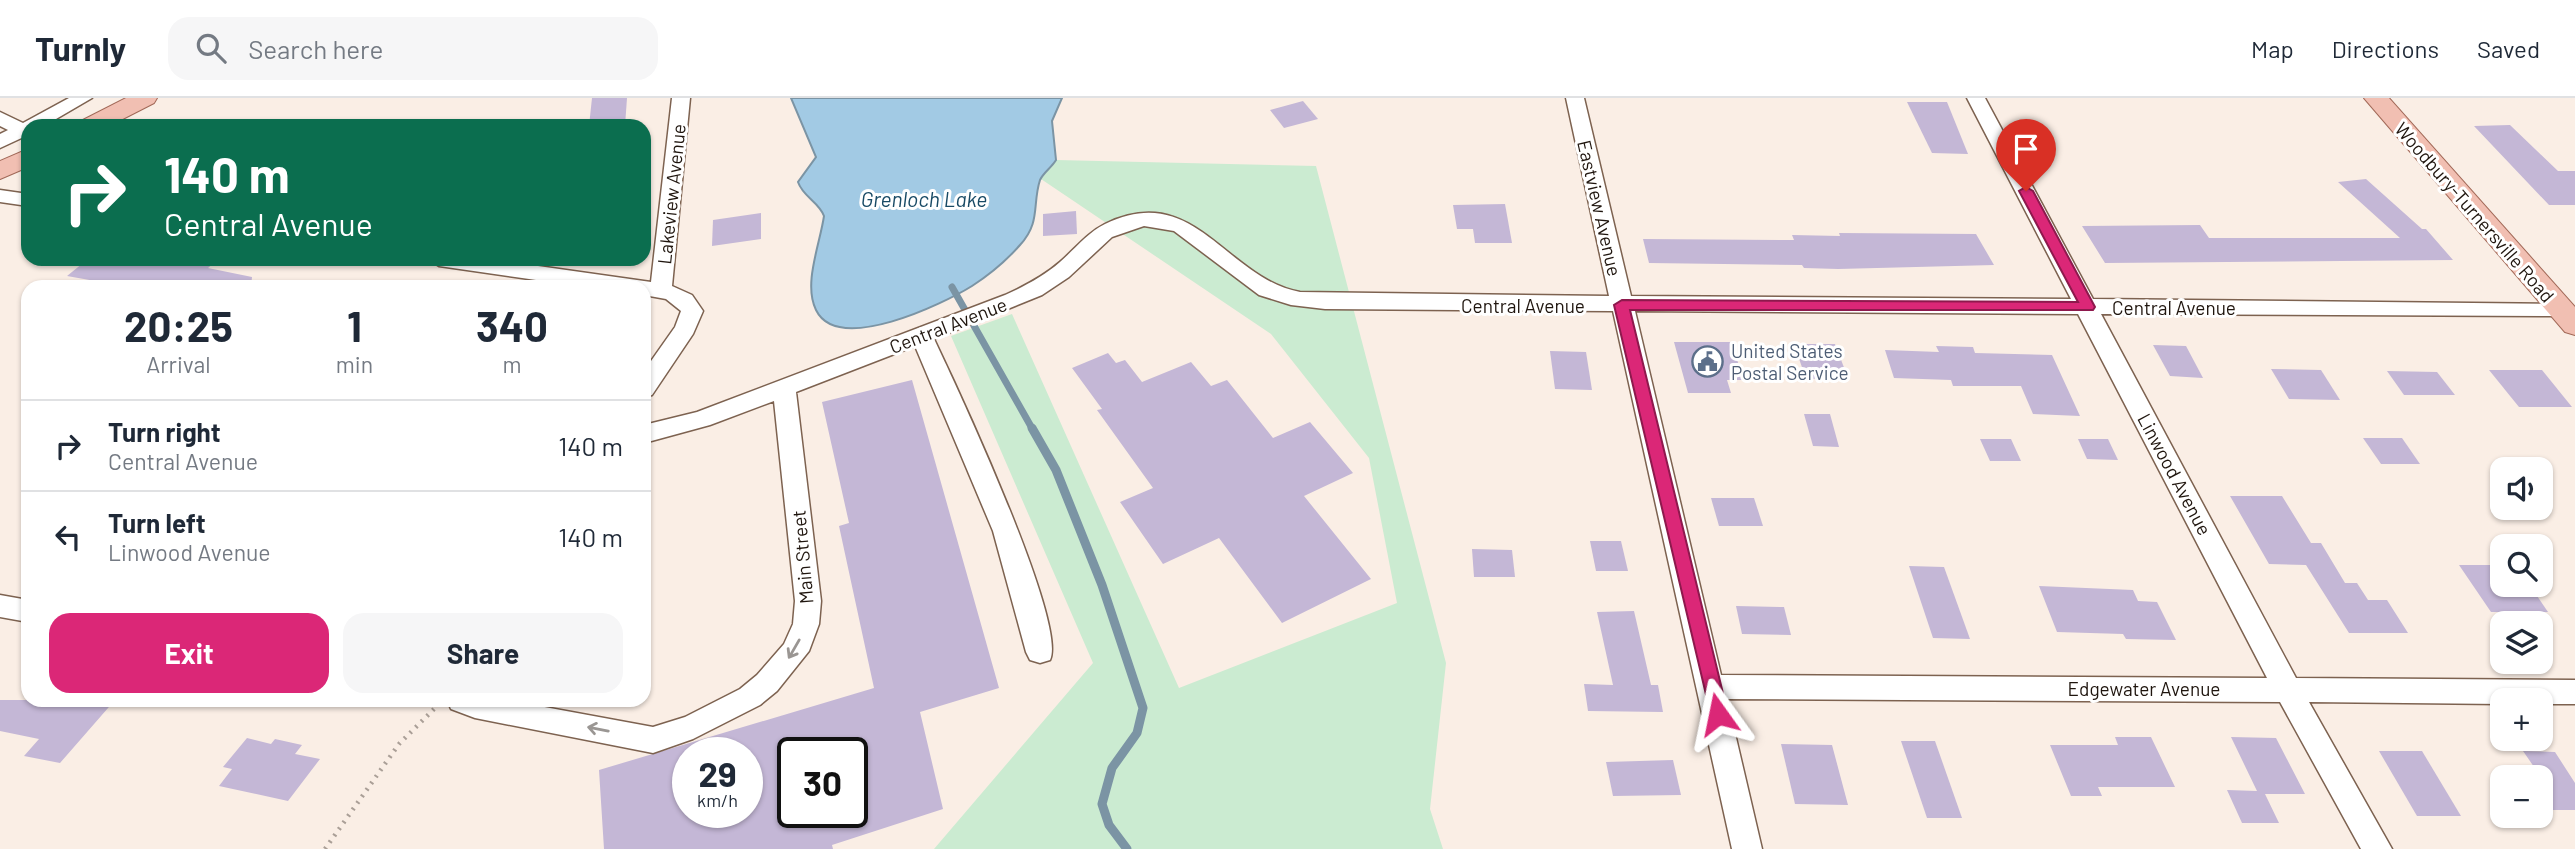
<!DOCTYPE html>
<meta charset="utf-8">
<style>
:root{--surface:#fff;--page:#f6f6f7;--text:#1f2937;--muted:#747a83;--line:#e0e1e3;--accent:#db2777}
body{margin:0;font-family:Barlow,sans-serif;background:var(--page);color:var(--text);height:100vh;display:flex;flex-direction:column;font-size:26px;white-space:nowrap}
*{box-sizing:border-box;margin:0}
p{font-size:23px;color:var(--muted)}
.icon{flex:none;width:38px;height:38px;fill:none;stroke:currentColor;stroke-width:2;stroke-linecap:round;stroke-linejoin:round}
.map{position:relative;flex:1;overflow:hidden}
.details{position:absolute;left:21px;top:182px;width:630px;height:427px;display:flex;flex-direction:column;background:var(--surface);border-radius:21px;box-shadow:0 2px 5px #0004}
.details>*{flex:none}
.banner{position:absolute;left:21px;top:21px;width:630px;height:147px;border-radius:21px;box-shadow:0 2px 5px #0004;background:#0b6e4f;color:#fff;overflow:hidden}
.controls{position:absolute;left:2490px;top:359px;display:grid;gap:14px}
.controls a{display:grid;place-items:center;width:63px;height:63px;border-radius:14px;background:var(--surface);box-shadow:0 2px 5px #0004;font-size:35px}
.speed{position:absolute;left:672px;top:639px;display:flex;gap:14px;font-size:35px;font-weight:700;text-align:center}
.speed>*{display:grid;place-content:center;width:91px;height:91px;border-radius:50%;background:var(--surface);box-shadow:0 2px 5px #0004;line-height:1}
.speed small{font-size:18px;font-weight:400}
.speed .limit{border:4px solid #111;border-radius:10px;background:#fff;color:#111}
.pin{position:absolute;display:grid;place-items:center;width:60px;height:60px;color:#fff;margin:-72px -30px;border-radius:50% 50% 50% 0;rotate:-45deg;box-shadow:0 0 7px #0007}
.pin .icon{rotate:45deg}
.me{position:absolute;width:77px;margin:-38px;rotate:348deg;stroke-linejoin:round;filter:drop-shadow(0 0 5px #0008)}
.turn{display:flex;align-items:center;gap:24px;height:147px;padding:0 28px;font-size:32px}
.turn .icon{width:91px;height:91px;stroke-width:2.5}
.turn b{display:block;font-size:49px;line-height:60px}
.eta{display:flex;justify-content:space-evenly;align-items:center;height:119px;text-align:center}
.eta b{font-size:42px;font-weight:700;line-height:49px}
.button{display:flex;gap:14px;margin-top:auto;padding:14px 28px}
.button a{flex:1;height:80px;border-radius:21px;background:var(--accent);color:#fff;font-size:28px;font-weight:700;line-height:80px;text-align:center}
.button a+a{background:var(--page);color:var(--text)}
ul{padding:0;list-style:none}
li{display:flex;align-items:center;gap:21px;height:91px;padding:0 28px;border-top:2px solid var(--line)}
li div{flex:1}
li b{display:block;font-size:26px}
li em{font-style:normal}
header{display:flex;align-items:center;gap:42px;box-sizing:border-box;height:98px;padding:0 35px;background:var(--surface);border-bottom:2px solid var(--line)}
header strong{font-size:33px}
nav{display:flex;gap:38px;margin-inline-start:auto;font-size:24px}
.search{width:490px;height:63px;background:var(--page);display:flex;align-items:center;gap:18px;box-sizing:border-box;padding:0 24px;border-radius:21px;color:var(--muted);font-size:26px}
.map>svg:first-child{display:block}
.green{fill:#cbebd1}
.water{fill:#a2cae4;stroke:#7b94a4;stroke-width:2}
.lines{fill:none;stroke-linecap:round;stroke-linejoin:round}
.stream-far1{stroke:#7b94a4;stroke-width:7}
.stream{stroke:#7b94a4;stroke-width:9}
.building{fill:#c4b7d6;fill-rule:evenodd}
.minor-casing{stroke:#7d6250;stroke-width:3}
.major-casing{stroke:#a16857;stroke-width:2}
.path{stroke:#aa9f97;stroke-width:4.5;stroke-dasharray:2 6;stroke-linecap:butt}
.minor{fill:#fff;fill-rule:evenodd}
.major{fill:#f1bfb2;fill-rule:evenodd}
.oneway{stroke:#9a9693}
.route{fill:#db2777;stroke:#8e194d;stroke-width:2}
.labels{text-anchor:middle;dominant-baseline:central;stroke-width:6;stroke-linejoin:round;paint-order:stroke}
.street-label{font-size:19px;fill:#1f150e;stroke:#fff}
.service-label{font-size:19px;fill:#4e5e75;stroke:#fff;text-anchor:start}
.water-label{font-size:21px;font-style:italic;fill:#184a65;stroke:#fff}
</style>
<header>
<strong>Turnly</strong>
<div class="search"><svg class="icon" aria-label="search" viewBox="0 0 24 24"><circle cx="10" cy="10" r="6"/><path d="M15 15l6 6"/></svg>Search here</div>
<nav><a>Map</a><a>Directions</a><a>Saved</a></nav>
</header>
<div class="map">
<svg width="2575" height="751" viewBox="0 0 2575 751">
<rect width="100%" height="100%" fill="#faeee5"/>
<polygon class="green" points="1056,62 1316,68 1446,565 1430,711 1443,751 934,751 1093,565 951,238 1012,216 1179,590 1397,505 1369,360 1271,236 1041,81"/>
<path class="water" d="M791 0H1062L1052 23 1056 62C1052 69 1043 75 1040 82 1032 107 1041 124 1020 147 1006 163 989 177 972 188 943 206 838 257 816 212 803 186 820 146 824 118 819 104 803 99 798 84L816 59Z"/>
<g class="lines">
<polyline class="stream-far1" points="952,189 1033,332"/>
<polyline class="stream" points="1032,330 1056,372 1102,487 1143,610 1137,635 1112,670 1102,706 1109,727 1127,751"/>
</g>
<g class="building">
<polygon points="592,0 627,0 625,28 589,28"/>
<polygon points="1303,3 1318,21 1284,30 1270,12"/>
<polygon points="1907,4 1947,4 1968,56 1932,55"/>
<polygon points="2510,27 2558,73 2575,73 2575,107 2549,107 2474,28"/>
<polygon points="2366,81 2422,131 2426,131 2453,162 2105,165 2082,128 2200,127 2209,140 2400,140 2338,84"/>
<polygon points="1505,106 1512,145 1475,145 1473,131 1457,131 1453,107"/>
<polygon points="1076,113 1077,136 1043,138 1043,116"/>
<polygon points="761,115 761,141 712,148 713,122"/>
<polygon points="1839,135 1976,136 1994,167 1838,171 1804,170 1802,167 1649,165 1643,141 1794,142 1792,137 1840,138"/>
<polygon points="88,161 218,161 208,170 252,179 251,189 191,187 129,189 67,178"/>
<polygon points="1674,244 1732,244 1743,282 1727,282 1731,295 1688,295"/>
<polygon points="1794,246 1835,246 1848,280 1806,281"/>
<polygon points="2153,247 2186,248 2203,280 2170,278"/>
<polygon points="1936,248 1973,249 1975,255 2052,257 2080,318 2033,316 2021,288 1953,288 1951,282 1894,280 1885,252 1939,254"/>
<polygon points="1550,253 1586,254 1592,292 1555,291"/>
<polygon points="1108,255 1116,265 1125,262 1142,284 1191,264 1211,288 1227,282 1273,340 1310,324 1353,375 1304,398 1371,481 1282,525 1219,440 1163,466 1120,404 1153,390 1097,312 1102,311 1072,270"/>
<polygon points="2271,271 2321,272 2340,302 2289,301"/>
<polygon points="2489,272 2542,272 2572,309 2519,309"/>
<polygon points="2387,273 2437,274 2455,297 2404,297"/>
<path d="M912 282 999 590 920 614 943 711 832 747 833 751H604L599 672 874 590 839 428 849 425 822 304ZM688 654H747V714H688ZM793 654H852V714H793Z"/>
<polygon points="1804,316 1830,316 1839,349 1813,348"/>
<polygon points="2363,340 2402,340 2420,366 2381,366"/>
<polygon points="1980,341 2011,341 2021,363 1990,363"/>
<polygon points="2078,341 2108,341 2118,362 2087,361"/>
<polygon points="2230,398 2282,398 2311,445 2321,445 2345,485 2357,485 2368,502 2387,502 2408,535 2349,535 2306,467 2269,466"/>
<polygon points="1711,400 1754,400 1763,428 1719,428"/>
<polygon points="1590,443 1621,443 1628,473 1596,473"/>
<polygon points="1472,451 1512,452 1515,479 1474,479"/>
<polygon points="2459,467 2502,467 2502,486 2529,486 2548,514 2491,514"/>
<polygon points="1909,468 1944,469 1970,541 1933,540"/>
<polygon points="2039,488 2133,492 2138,503 2157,504 2176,542 2126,541 2123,536 2057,534"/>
<polygon points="1736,508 1784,509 1791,537 1742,536"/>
<polygon points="1634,513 1651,587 1658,587 1663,614 1588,613 1584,586 1613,587 1597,514"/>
<polygon points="0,602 115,602 60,665 24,658 39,641 0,633"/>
<polygon points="2115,639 2151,639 2175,689 2098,689 2102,698 2071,698 2050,647 2118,647"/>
<polygon points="2231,639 2276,640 2305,696 2265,696 2279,725 2242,725 2227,692 2257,693"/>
<polygon points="247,640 271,646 275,641 302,647 295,656 320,661 288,703 219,688 232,671 223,669"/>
<polygon points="1901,643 1935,643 1962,720 1927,720"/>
<polygon points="1781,646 1832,647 1848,707 1795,706"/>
<polygon points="2379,653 2422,653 2461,718 2417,718"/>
<polygon points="2523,653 2555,654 2575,685 2575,712 2541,712 2541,679"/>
<polygon points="1673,662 1681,697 1613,698 1606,664"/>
</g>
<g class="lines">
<defs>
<g id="minor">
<polygon points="69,0 92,0 44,28 28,28 28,37 0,50 0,36 8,32 0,28 0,14 23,25"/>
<polygon points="672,0 690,0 672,188 692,197 703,213 693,236 652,297 644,299 644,273 675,229 681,213 666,201 644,197 644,189 585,189 439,168 428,161 488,161 651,184"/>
<path d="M1566 0H1584L1631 198 2071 201 1967 0H1985L2093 201 2569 206 2572 211 2569 216 2561 218 2101 216 2296 580 2575 582V606H2541V602H2502V606L2309 604 2392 751H2361L2280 604 1727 601 1762 751H1732L1613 213 1325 211 1291 207 1259 197 1174 133 1144 128 1112 139 1069 179 1042 197 934 241C956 287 1068 526 1050 562L1040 565 1030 562 1026 554 993 433 915 248 796 294 821 503 819 526 809 553 777 593 760 607 693 641 653 655 475 620 451 611 447 602H507L653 629 685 619 740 591 757 577 784 546 793 526 795 503 774 303 710 327 644 345V327L697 314 1005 197C1025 188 1044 178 1060 164 1075 151 1087 135 1105 126 1195 82 1225 180 1300 194L1609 198ZM1635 213 2078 216 2267 580 1721 577Z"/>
<polygon points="0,92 28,96 28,108 0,104"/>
<polygon points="0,497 28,502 28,524 0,519"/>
</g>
<g id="major">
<polygon points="126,0 157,0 154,5 109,28 78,28 81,23"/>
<polygon points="2364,0 2389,0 2575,209 2575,237 2565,234"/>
<polygon points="28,51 28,69 0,81 0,63"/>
</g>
</defs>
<use href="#minor" class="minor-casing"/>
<use href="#major" class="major-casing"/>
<polyline class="path" points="325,751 399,646 437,608"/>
<use href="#minor" class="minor"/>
<use href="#major" class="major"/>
</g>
<defs><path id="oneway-shaft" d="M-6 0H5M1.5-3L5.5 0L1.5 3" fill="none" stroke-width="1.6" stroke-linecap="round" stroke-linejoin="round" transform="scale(1.75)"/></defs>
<g class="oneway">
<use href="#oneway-shaft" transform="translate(794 551) rotate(120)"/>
<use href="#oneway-shaft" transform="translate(598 631) rotate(-169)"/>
</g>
<polygon class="route" points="2026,89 2033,93 2095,209 2093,212 1630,212 1728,616 1725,622 1712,622 1614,207 1622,202 2078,204 2019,93"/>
<defs>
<symbol id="civic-ring" viewBox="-11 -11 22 22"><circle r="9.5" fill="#fff" stroke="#5c6f8a" stroke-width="1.5"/><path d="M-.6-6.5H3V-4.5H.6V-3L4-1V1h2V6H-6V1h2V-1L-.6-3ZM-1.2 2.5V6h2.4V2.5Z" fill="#5c6f8a"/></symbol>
</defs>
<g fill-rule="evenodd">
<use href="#civic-ring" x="1690" y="246" width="35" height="35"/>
</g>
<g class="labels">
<g class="street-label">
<text transform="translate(671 96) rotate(-84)">Lakeview Avenue</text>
<text transform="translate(1600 110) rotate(77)">Eastview Avenue</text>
<text transform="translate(2475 114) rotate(49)">Woodbury-Turnersville Road</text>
<text x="1523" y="207">Central Avenue</text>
<text x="2174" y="209">Central Avenue</text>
<text transform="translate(948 227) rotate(-21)">Central Avenue</text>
<text transform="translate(2175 376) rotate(62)">Linwood Avenue</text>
<text transform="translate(802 459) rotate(-95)">Main Street</text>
<text x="2144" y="590">Edgewater Avenue</text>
</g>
<g class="service-label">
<text x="1731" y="252">United States<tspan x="1731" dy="22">Postal Service</tspan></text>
</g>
<g class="water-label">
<text x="924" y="100">Grenloch Lake</text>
</g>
</g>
</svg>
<div class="controls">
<a><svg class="icon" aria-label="sound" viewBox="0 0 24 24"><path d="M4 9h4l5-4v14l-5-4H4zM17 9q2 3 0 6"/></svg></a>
<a><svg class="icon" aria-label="search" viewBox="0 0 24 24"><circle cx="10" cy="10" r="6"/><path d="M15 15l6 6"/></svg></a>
<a><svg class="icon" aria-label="layers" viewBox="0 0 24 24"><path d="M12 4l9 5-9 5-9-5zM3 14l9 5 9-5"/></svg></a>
<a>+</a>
<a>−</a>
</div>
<div class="speed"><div>29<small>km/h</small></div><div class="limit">30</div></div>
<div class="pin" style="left:2026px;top:93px;background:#d93025"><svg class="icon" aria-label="arrive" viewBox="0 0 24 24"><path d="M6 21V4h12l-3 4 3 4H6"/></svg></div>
<svg class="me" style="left:1718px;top:616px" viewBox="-20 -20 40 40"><path d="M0-17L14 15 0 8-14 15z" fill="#db2777" stroke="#fff" stroke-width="4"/></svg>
<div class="banner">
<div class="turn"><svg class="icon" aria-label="right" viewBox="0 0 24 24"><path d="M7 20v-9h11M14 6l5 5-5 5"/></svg><div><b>140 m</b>Central Avenue</div></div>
</div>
<section class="details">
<div class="eta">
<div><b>20:25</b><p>Arrival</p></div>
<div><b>1</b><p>min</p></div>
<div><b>340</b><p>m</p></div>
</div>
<ul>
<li><svg class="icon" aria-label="right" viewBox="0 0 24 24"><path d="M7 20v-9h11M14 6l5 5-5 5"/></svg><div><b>Turn right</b><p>Central Avenue</p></div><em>140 m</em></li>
<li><svg class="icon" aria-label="left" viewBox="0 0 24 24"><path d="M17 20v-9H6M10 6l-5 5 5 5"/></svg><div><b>Turn left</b><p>Linwood Avenue</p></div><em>140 m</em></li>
</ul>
<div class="button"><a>Exit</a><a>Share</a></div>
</section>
</div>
